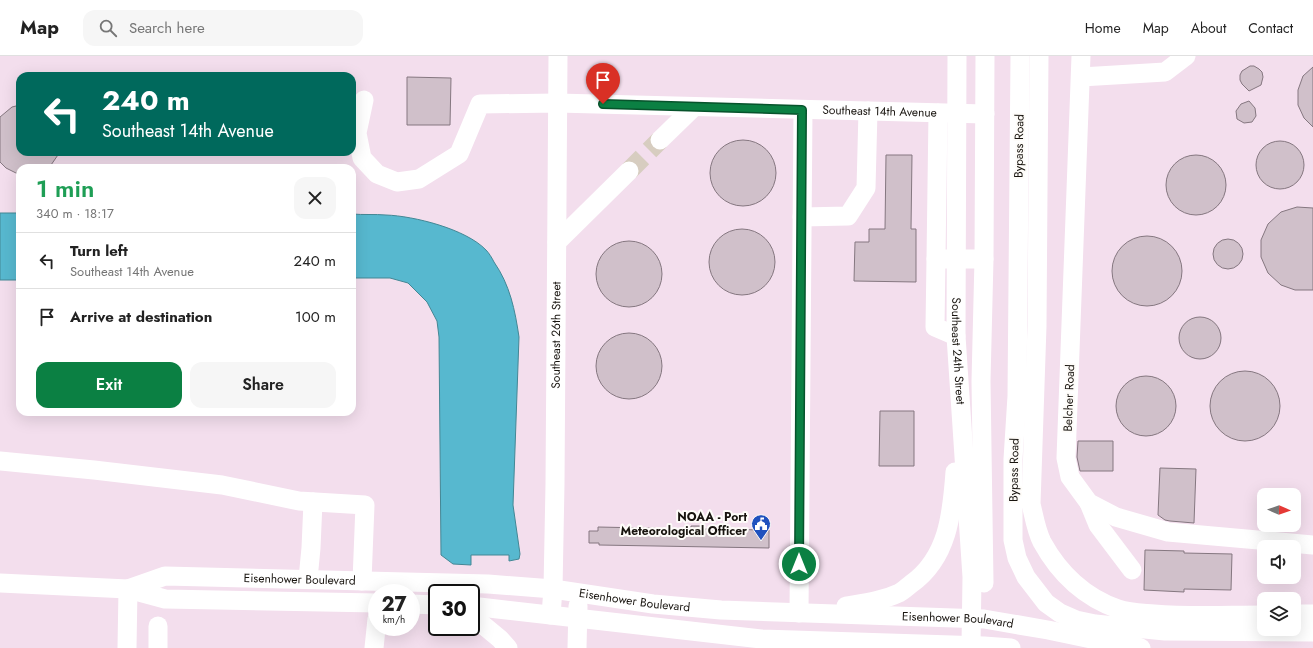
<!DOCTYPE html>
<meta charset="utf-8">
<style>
:root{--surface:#fff;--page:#f6f6f6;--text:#222;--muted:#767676;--line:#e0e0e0;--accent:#0b8043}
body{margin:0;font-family:Jost,sans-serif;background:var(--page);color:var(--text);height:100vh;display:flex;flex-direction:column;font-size:15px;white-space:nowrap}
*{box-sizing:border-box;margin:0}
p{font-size:13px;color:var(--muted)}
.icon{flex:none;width:22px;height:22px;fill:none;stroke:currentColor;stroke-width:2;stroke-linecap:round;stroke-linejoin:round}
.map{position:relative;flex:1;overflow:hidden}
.drawer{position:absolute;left:16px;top:108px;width:340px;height:252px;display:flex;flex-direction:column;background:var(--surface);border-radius:12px;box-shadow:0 4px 16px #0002}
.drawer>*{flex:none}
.top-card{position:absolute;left:16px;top:16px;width:340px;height:84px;border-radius:12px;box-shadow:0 4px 16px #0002;background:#00695c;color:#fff;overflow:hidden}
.needle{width:26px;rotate:92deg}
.controls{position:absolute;left:1257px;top:432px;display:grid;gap:8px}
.controls a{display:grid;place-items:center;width:44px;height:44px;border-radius:8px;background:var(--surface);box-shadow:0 4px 16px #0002;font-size:20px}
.speed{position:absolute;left:368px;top:528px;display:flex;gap:8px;font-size:20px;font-weight:700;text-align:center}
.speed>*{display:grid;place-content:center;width:52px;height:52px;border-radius:50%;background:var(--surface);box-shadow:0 4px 16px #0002;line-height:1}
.speed small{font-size:10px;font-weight:400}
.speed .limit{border:2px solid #111;border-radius:6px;background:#fff;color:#111}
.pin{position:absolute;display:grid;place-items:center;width:34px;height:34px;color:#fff;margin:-41px -17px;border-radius:50% 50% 50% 0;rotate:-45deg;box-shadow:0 0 4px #0007}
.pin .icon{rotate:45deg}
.me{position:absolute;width:44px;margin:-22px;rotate:0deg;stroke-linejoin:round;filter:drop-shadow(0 0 3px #0008)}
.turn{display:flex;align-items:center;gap:14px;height:84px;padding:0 20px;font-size:18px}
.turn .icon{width:52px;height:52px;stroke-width:2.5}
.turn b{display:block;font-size:28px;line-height:34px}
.round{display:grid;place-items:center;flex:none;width:42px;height:42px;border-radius:12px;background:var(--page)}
.headline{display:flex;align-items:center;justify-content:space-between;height:68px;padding:0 20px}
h1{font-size:24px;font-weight:600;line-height:30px;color:#1e9e55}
.button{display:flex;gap:8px;margin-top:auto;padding:8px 20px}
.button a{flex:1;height:46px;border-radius:12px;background:var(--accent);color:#fff;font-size:16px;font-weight:600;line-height:46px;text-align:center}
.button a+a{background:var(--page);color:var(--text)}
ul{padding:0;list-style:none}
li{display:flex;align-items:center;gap:12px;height:56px;padding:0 20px;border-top:1px solid var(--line)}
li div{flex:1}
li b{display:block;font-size:15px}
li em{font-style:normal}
header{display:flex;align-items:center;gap:24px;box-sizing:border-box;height:56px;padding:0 20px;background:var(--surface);border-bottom:1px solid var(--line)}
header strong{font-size:19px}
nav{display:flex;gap:22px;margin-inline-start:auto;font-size:14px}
.search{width:280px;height:36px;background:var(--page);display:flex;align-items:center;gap:10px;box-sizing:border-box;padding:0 14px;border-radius:12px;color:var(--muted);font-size:15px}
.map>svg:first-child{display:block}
.industrial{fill:#f3deed;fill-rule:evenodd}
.water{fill:#57b8cf;stroke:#448795}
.building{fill:#d0c0ca;stroke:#857780}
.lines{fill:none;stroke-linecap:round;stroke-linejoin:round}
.minor-tunnel{stroke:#d7cdc0;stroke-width:19;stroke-dasharray:19 10;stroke-linecap:butt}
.minor{stroke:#fff;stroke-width:19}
.route-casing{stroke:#07532c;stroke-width:10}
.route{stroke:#0b8043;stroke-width:7}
.labels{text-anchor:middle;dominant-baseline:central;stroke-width:4;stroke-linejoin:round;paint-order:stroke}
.street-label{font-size:12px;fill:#18140f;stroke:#fefcf9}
.poi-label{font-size:12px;font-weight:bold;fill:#18140f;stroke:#fefcf9;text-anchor:end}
</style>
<header>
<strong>Map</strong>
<div class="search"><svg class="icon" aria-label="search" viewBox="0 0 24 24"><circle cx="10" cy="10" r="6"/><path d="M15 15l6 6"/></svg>Search here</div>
<nav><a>Home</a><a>Map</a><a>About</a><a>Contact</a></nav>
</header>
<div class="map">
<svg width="1313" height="592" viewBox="0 0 1313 592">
<rect width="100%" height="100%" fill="#f9eedf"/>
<path class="industrial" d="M0 0H1313V592H0ZM20 20H352V96H20ZM20 112H352V356H20ZM1264 439H1294V469H1264ZM1264 491H1294V521H1264ZM377 537H411V571H377ZM437 537H471V571H437ZM1264 543H1294V573H1264Z"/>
<g class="water">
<rect x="0" y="157" width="20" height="67"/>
<path d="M352 158C363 159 375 158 386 159 414 160 466 173 486 194 489 197 492 202 494 206 510 229 515 254 519 281L513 449 520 498 519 503 509 505V499H471V509L453 508 441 499 439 281 437 265 427 246 408 227 390 222H352Z"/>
</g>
<g class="building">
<polygon points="1250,10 1254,10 1259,13 1262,16 1263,21 1261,29 1249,35 1242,28 1240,24 1240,19 1242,15"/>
<polygon points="1313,11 1313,71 1304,62 1298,49 1298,34 1303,20"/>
<polygon points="407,21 451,22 450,69 407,69"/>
<polygon points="1249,45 1255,52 1256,60 1252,66 1244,67 1237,63 1236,55 1241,48"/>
<polygon points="20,49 20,96 60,96 51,109 46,112 20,112 20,119 6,112 0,106 0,61 12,51"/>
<circle cx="743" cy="117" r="33"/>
<circle cx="1280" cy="109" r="24"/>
<polygon points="886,99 912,99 911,173 916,173 916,226 854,225 855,186 869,186 869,173 885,173"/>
<circle cx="1196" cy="129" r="30"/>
<polygon points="1297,151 1313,152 1313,234 1295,234 1281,229 1268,217 1261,201 1261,184 1268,168 1281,156"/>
<circle cx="742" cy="206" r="33"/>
<circle cx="1147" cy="215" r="35"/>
<circle cx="1228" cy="198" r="15"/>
<circle cx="629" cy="218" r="33"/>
<circle cx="1200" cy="282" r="21"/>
<circle cx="629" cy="310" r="33"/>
<circle cx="1245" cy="350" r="35"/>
<circle cx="1146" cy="350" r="30"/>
<polygon points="880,355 914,355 914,410 879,410"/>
<polygon points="1078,385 1113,385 1113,415 1080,415 1077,401"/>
<polygon points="1160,412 1196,413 1194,467 1170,465 1165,464 1158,459"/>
<polygon points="691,470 702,470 702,473 769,474 769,492 599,489 599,487 589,487 589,475 598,475 598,471 691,473"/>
<polygon points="1145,494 1184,495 1184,497 1232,498 1231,534 1184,533 1184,536 1144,534"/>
</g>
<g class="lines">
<polyline class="minor-tunnel" points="629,115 660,84"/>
<g class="minor">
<path id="s1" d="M957 0 956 280 972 521 971 589"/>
<polyline points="1020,0 1017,340 1013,403 1013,484 1017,502 1026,521 1046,547 1060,557 1076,564 1095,568 1165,575 1313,576"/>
<path d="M1039 0 1037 270 1031 448C1034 460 1036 474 1042 486 1059 517 1084 541 1118 553 1129 557 1142 557 1154 558 1191 561 1227 559 1264 559"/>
<polyline points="1081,0 1066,402 1070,421 1089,447 1116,461 1168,476 1313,489"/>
<polyline points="1081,21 1165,16 1186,0"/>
<path id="s2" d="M364 44 357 77 362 102 377 118 397 126 419 123 459 98 480 48 557 47 985 58"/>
<polyline points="938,57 936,203 984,203"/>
<polyline points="660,84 694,51"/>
<polyline points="802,161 848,160 866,132 868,55"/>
<polyline points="557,186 629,115"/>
<polyline points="936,203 935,271 956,280"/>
<polyline points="0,405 94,414 222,429 299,445 365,449 362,525"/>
<polyline points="1089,447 1098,469 1132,514"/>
<polyline points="308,523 311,492 313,446"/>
<polyline points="0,527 128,533 165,543 377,547"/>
<polyline points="984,527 981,325 984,203 985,0"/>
<path id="s3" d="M128 533 165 520 488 528 553 533 653 548 721 554 984 563 1048 574 1101 585 1128 587 1141 592"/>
<polyline points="411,548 437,549"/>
<polyline points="471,550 761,583 984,590 1011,592"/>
<path d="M846 550C864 547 882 545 899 537 903 535 907 531 911 528 948 502 952 458 955 416"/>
<polyline points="799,557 803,54"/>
<polyline points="1294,558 1313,558"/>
<polyline points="471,559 500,583 508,592"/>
<path id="s4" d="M551 559 553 533 555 428 558 0"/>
<polyline points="127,592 128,533"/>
<polyline points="158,592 158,570"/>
<polyline points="374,592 377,563"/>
<polyline points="577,592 578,550"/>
</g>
</g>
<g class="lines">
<defs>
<polyline id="route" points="603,48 802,54 799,508"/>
</defs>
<use href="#route" class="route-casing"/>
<use href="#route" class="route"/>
</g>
<defs>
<symbol id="civic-pin" viewBox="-11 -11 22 30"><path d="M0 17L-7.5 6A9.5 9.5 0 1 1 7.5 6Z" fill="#1f51be" stroke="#fefcf9"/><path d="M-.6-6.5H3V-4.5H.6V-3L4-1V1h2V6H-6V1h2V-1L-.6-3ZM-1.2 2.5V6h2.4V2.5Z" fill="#fff"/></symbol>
</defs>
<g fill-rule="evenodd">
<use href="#civic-pin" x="750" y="457" width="22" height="30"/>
</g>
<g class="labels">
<g class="street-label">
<text stroke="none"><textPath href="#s2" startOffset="626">Southeast 14th Avenue</textPath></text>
<text transform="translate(1019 90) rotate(-89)">Bypass Road</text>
<text stroke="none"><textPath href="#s4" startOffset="280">Southeast 26th Street</textPath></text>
<text stroke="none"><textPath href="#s1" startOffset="295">Southeast 24th Street</textPath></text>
<text transform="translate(1069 342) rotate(-88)">Belcher Road</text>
<text transform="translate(1014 414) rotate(-89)">Bypass Road</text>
<text stroke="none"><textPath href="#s3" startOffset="174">Eisenhower Boulevard</textPath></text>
<text stroke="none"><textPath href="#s3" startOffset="510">Eisenhower Boulevard</textPath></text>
<text stroke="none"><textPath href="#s3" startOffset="834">Eisenhower Boulevard</textPath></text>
</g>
<g class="poi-label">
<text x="747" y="461">NOAA - Port<tspan x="747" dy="14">Meteorological Officer</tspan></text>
</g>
</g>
</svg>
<div class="controls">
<a><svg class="needle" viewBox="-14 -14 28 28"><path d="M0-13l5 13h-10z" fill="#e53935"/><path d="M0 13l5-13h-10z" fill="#767676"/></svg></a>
<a><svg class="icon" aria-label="sound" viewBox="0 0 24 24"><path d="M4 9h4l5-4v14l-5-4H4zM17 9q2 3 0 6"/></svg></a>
<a><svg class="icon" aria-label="layers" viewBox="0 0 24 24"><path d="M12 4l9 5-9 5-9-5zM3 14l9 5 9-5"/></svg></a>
</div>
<div class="speed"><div>27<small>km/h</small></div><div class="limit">30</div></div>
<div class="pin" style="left:603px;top:48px;background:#d93025"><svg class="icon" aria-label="arrive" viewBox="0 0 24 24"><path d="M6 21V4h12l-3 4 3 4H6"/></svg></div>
<svg class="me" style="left:799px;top:508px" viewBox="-20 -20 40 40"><circle r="17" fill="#0b8043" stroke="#fff" stroke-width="3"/><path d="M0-11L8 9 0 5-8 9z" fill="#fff"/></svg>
<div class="top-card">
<div class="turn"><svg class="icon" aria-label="left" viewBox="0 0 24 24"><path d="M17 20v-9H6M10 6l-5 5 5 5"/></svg><div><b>240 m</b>Southeast 14th Avenue</div></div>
</div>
<section class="drawer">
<div class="headline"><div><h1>1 min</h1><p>340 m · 18:17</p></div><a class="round"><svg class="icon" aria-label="close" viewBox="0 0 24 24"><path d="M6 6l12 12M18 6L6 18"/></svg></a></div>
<ul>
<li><svg class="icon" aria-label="left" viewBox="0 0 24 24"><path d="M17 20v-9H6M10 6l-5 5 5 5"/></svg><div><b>Turn left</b><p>Southeast 14th Avenue</p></div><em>240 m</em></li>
<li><svg class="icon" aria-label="arrive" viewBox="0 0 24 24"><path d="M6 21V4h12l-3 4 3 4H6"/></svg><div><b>Arrive at destination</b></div><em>100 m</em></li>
</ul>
<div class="button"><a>Exit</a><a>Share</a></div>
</section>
</div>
